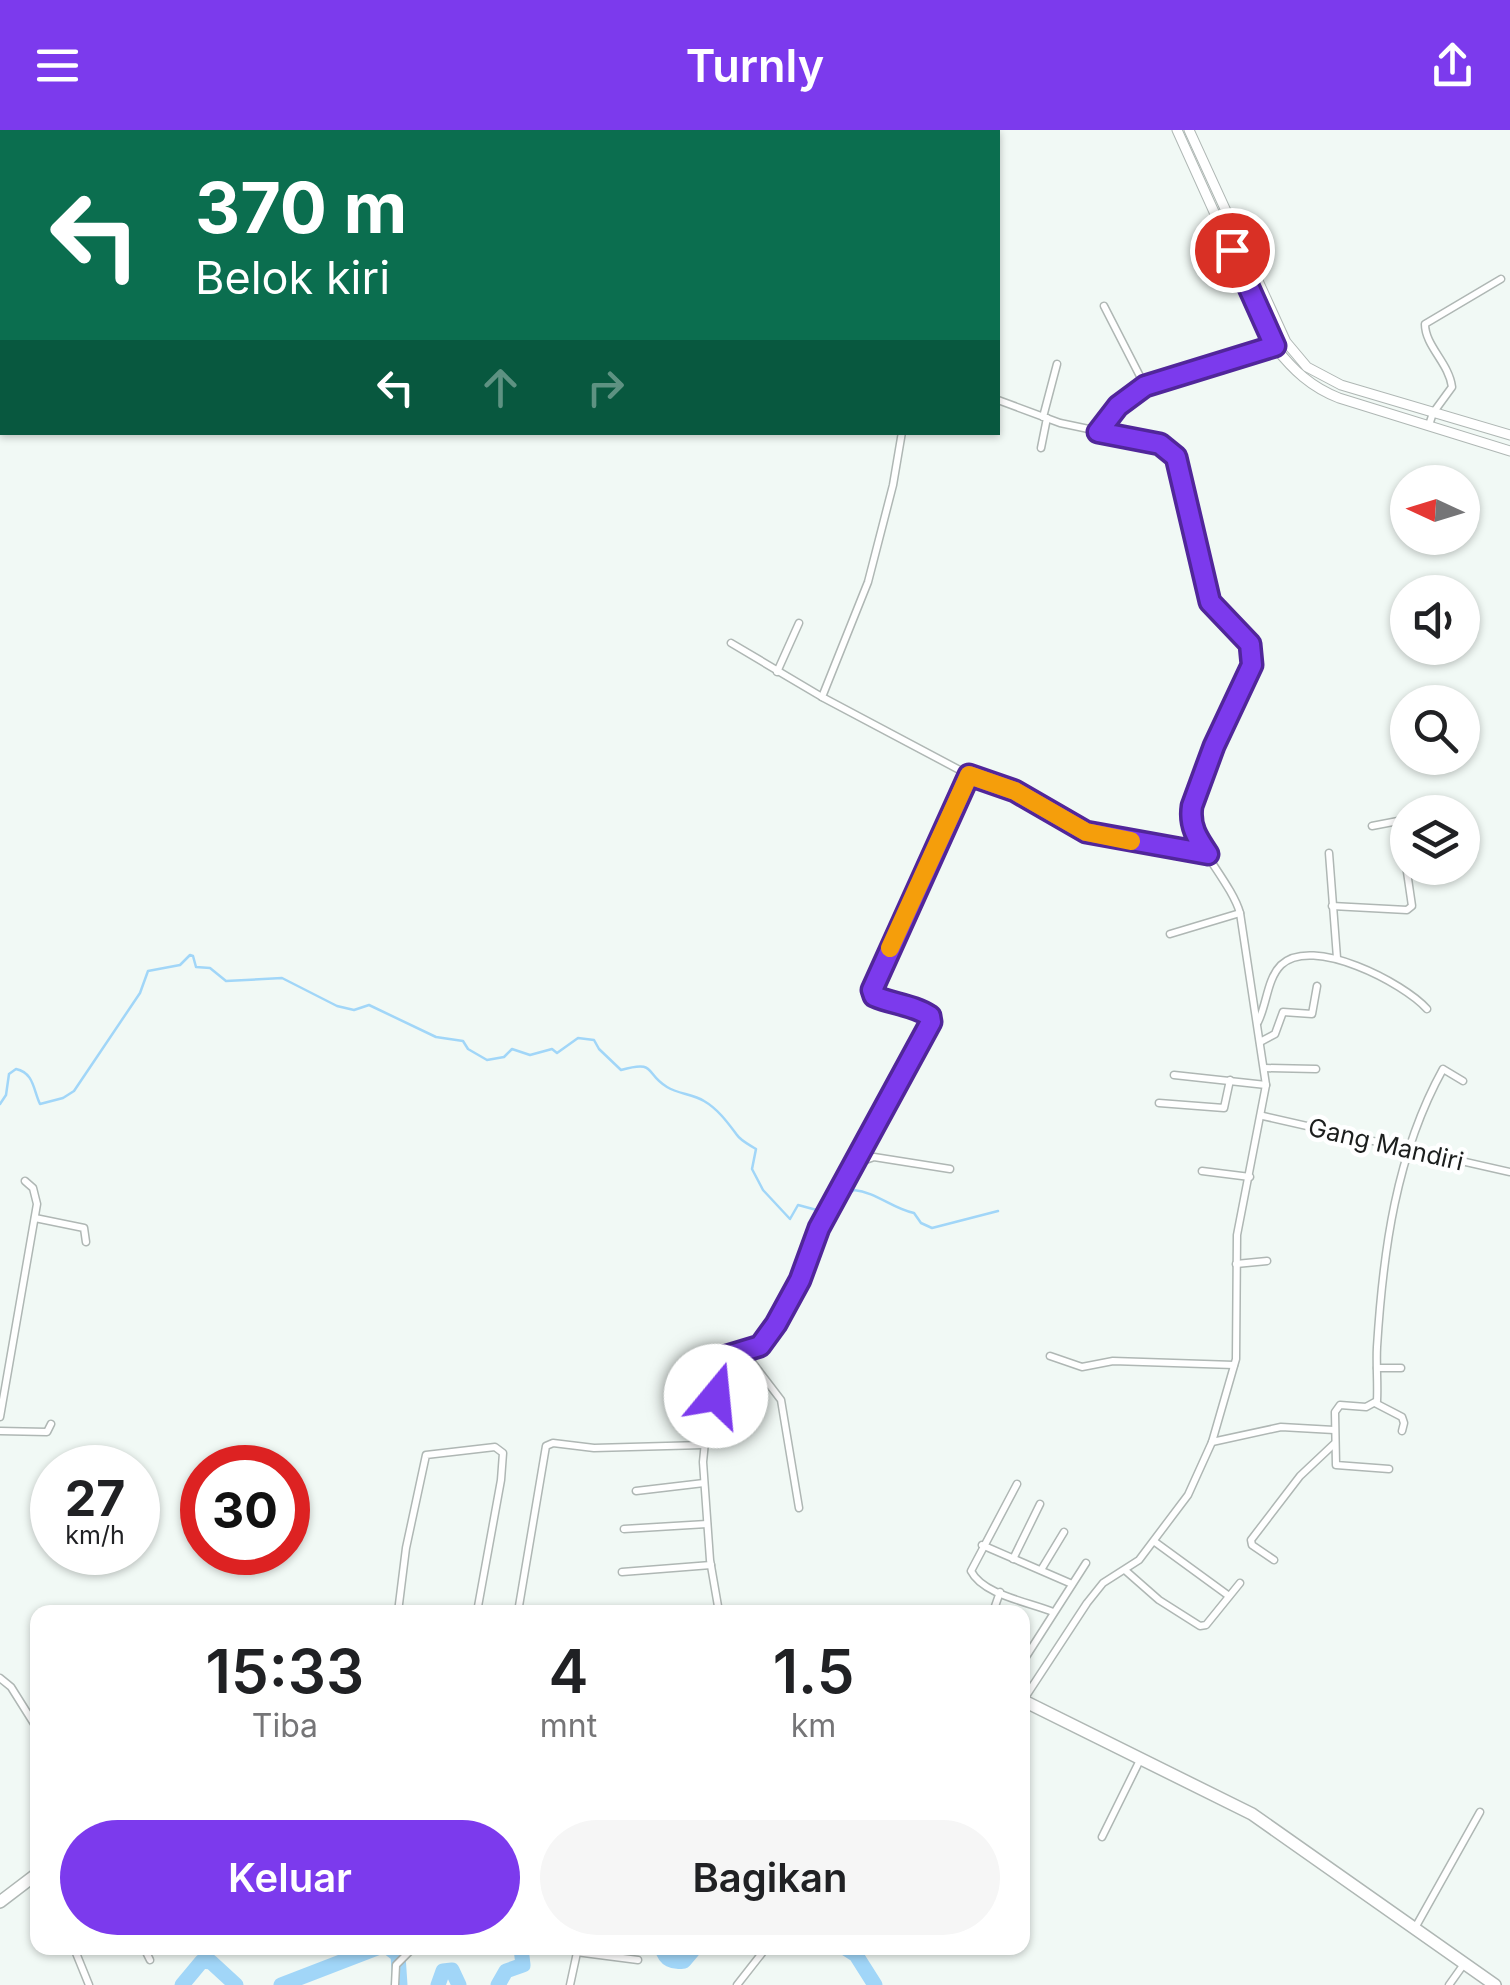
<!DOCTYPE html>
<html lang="id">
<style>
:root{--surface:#fff;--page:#f6f6f6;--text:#202124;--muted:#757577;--accent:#7c3aed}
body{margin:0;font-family:Inter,sans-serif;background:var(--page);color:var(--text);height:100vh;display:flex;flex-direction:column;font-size:38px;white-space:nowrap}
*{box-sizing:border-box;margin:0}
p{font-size:32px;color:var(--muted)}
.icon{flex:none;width:55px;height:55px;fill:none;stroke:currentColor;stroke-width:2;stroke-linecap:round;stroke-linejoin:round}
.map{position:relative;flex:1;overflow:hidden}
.details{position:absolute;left:30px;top:1475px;width:1000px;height:350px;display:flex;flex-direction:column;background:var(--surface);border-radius:20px;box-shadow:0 2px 8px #0004}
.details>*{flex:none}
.banner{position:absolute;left:0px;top:0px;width:1000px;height:305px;box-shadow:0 2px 8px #0004;background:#0b6e4f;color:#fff;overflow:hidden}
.needle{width:65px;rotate:274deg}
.fabs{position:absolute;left:1390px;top:335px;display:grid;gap:20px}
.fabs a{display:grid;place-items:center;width:90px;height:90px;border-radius:50%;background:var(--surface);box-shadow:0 2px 8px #0004;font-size:50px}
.speed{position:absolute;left:30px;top:1315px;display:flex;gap:20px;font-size:50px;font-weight:700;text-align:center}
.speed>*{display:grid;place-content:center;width:130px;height:130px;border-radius:50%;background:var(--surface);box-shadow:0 2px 8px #0004;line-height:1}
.speed small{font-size:25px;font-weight:400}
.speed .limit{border:15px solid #d22;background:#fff;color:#111}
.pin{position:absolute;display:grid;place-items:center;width:85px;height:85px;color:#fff;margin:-42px;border:5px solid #fff;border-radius:50%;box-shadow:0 2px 10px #0007}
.me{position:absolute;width:110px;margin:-55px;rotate:17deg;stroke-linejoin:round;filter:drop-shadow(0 0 8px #0008)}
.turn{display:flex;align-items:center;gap:35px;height:210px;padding:0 30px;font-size:45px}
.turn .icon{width:130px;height:130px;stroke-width:2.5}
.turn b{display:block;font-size:70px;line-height:85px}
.lanes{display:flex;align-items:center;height:95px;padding:0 30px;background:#0003;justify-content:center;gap:50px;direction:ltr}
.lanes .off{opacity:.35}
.eta{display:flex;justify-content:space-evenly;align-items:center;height:170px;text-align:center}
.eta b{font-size:60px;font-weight:600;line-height:70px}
.cta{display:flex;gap:20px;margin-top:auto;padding:20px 30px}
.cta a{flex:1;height:115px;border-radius:60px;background:var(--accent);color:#fff;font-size:40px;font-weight:600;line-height:115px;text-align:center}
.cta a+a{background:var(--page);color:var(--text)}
header{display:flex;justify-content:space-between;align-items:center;height:130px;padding:0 30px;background:var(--accent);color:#fff;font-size:45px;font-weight:600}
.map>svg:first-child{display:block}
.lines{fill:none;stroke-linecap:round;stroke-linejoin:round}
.stream{stroke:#a1d6f8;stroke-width:2.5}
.river{stroke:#a1d6f8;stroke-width:15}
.minor-casing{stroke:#afb7b4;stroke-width:9}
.secondary-casing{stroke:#afb7b4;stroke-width:11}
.trunk-casing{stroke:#afb7b4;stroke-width:14}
.minor{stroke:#fff;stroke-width:6}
.secondary{stroke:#fff;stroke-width:9}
.trunk{stroke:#fff;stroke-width:11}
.route-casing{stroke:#51269a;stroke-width:25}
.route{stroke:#7c3aed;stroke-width:18}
.slow{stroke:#f59e0b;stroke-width:18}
.labels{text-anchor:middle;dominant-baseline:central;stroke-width:9;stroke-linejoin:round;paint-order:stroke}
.street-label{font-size:25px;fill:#1c1e1d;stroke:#fff}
</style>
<header><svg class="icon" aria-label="menu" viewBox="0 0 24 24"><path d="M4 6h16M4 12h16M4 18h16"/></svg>Turnly<svg class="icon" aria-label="share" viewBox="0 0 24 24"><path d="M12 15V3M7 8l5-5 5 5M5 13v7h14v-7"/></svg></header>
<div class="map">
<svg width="1510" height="1855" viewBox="0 0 1510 1855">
<rect width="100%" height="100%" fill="#f1f9f5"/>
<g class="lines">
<path class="stream" d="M0 974 6 965 9 944 16 939C34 943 33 959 40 974L63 968 74 961 140 863 148 841 180 835 190 825 193 826 196 837 210 838 226 851 282 848 337 876 354 880 369 875 436 907 463 911 468 919 487 930 504 927 512 919 530 925 552 919 557 923 578 908 594 910 599 919 621 940C657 930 644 943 667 957 678 964 693 964 704 971 718 979 728 993 737 1005 741 1011 750 1015 756 1019L752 1039 763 1060 790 1089 798 1075C810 1078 821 1082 834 1083L843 1068 854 1060C876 1062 893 1079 914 1083L921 1093 932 1098 998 1081"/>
<g class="river">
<polyline points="389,1818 398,1825 400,1855"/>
<path d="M662 1818C665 1830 673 1833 684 1831L695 1818"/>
<polyline points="845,1818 856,1825 875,1855"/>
<polyline points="182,1855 202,1831 211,1832 236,1855"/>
<polyline points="281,1855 377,1818"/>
<polyline points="438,1855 443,1841 452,1840 459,1855"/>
<polyline points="498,1855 506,1841 523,1835 521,1818"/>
</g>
<defs>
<g id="minor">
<polyline points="1104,176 1145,256"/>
<path d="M998 270 1060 293 1160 314 1172 322 1181 340 1206 464 1215 480 1250 514C1256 546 1214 616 1201 650 1197 662 1190 675 1191 687 1192 714 1231 752 1240 783L1266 955 1237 1105 1236 1229 1212 1312 1188 1365 1139 1430 1103 1453 1087 1473 1024 1569"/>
<polyline points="1043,287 1057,234"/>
<path d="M1429 295 1433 283 1452 257C1449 233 1425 216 1425 194L1501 149"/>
<polyline points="902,302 893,355 868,452 822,567 969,645 1015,661 1086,702 1207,723"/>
<polyline points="1098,302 1118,276 1145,256 1275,217"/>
<polyline points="1041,318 1047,288"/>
<polyline points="731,513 822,567"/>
<polyline points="777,542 799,493"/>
<polyline points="1329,723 1337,828"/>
<polyline points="1332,776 1407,780 1412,776 1400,694 1398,691 1372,696"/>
<polyline points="1170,804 1240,783"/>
<path d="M1258 892C1267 874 1267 849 1281 835 1312 805 1404 853 1427 879"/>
<polyline points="1260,912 1275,904 1283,882 1312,884 1317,856"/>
<polyline points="1264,938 1316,939"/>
<polyline points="1174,945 1266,955"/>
<polyline points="1159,973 1224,978 1230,950"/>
<polyline points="1263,986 1510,1042"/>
<polyline points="857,1033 874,1027 950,1039"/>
<polyline points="1202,1041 1250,1047"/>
<polyline points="35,1088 84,1098 86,1112"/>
<polyline points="1236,1134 1267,1131"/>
<polyline points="747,1219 752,1232 781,1270 799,1378"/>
<polyline points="1050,1226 1082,1237 1113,1231 1234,1235"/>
<polyline points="1377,1238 1401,1238"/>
<polyline points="1375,1273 1402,1287 1404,1293 1402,1301"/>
<polyline points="0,1287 37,1074 33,1058 25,1051"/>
<polyline points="0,1301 47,1302 51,1294"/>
<polyline points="1212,1312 1281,1297 1334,1300"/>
<path d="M1389 1339 1336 1335 1335 1282 1340 1275 1366 1277 1377 1271C1378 1253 1376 1235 1377 1217 1383 1121 1396 1024 1443 939L1463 951"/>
<path d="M1017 1354 971 1441C983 1465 1029 1472 1053 1482"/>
<polyline points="636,1361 704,1353"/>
<polyline points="624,1399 707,1394"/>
<polyline points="1155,1412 1229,1466"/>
<polyline points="982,1415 1072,1454"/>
<polyline points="1013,1429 1040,1374"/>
<polyline points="1274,1430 1252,1415 1251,1410 1300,1346 1334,1314"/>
<polyline points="1041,1440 1064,1402"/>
<polyline points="1126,1441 1159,1470 1200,1496 1206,1495 1240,1453"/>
<polyline points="622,1442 711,1435"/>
<polyline points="398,1482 406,1418 426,1325 495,1317 503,1323 501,1350 477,1482"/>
<polyline points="518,1482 546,1316 553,1313 594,1318 703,1315"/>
<path d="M719 1482 710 1430 703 1332 706 1302 716 1266 717 1229 760 1216 776 1194 800 1150 819 1098 931 892C921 874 892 874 874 866L872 860 969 645"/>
<polyline points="993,1482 1000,1462"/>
<polyline points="1022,1533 1086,1433"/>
<polyline points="0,1548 11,1557 38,1600"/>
<polyline points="1102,1707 1141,1628"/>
<polyline points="1415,1798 1480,1682"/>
<polyline points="74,1818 89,1855"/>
<polyline points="144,1818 150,1830"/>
<polyline points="576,1822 638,1830"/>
<polyline points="395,1855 396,1835 413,1818"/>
<polyline points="570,1855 578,1818"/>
<polyline points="737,1855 766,1818"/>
<polyline points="1449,1855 1464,1834"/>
</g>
<g id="secondary">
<path d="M1177 0 1275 217C1293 240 1311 257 1339 268L1510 321"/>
<polyline points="1189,0 1286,212 1307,237 1341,255 1510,305"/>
</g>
<g id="trunk">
<polyline points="1022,1570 1252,1684 1495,1855"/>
<polyline points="0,1772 38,1743"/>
</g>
</defs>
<use href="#minor" class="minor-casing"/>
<use href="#secondary" class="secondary-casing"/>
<use href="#trunk" class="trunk-casing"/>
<use href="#minor" class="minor"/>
<use href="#secondary" class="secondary"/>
<use href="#trunk" class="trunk"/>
</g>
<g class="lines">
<defs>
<path id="route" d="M716 1266 717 1229 760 1216 776 1194 800 1150 819 1098 931 892 930 886C914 875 892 874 874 866L872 860 969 645 1015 661 1086 702 1208 724C1197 708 1189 696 1192 676L1214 616 1252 535 1250 514 1210 472 1176 327 1160 314 1098 302 1118 276 1145 256 1275 216 1232 120"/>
</defs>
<use href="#route" class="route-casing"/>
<use href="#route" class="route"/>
<polyline class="slow" points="890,818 969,645 1015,661 1086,702 1131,711"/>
</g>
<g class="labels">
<g class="street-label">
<text transform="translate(1386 1014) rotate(13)">Gang Mandiri</text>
</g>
</g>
</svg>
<div class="fabs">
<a><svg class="needle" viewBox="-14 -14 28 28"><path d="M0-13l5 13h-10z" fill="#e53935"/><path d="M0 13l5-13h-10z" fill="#757577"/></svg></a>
<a><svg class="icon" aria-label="sound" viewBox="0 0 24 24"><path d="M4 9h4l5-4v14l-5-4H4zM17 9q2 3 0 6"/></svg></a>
<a><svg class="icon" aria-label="search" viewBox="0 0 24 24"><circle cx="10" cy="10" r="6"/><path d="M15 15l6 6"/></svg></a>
<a><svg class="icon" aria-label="layers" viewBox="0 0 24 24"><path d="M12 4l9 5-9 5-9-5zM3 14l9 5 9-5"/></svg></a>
</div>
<div class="speed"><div>27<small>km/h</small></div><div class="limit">30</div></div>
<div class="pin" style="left:1232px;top:120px;background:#d93025"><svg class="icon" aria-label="arrive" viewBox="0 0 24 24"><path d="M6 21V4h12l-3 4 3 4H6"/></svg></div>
<svg class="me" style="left:716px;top:1266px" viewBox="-20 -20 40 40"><circle r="19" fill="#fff"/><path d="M0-13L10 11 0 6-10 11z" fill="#7c3aed"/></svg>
<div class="banner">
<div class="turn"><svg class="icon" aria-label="left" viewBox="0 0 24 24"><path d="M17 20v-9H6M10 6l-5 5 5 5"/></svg><div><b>370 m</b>Belok kiri</div></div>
<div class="lanes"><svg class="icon" aria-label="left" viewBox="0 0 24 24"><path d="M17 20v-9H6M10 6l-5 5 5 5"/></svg><svg class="icon off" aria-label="ahead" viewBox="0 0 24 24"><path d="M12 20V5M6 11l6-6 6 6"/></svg><svg class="icon off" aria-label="right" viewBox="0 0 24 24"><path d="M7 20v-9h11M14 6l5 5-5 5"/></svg></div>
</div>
<section class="details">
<div class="eta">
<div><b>15:33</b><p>Tiba</p></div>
<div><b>4</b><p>mnt</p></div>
<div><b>1.5</b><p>km</p></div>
</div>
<div class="cta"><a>Keluar</a><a>Bagikan</a></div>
</section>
</div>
